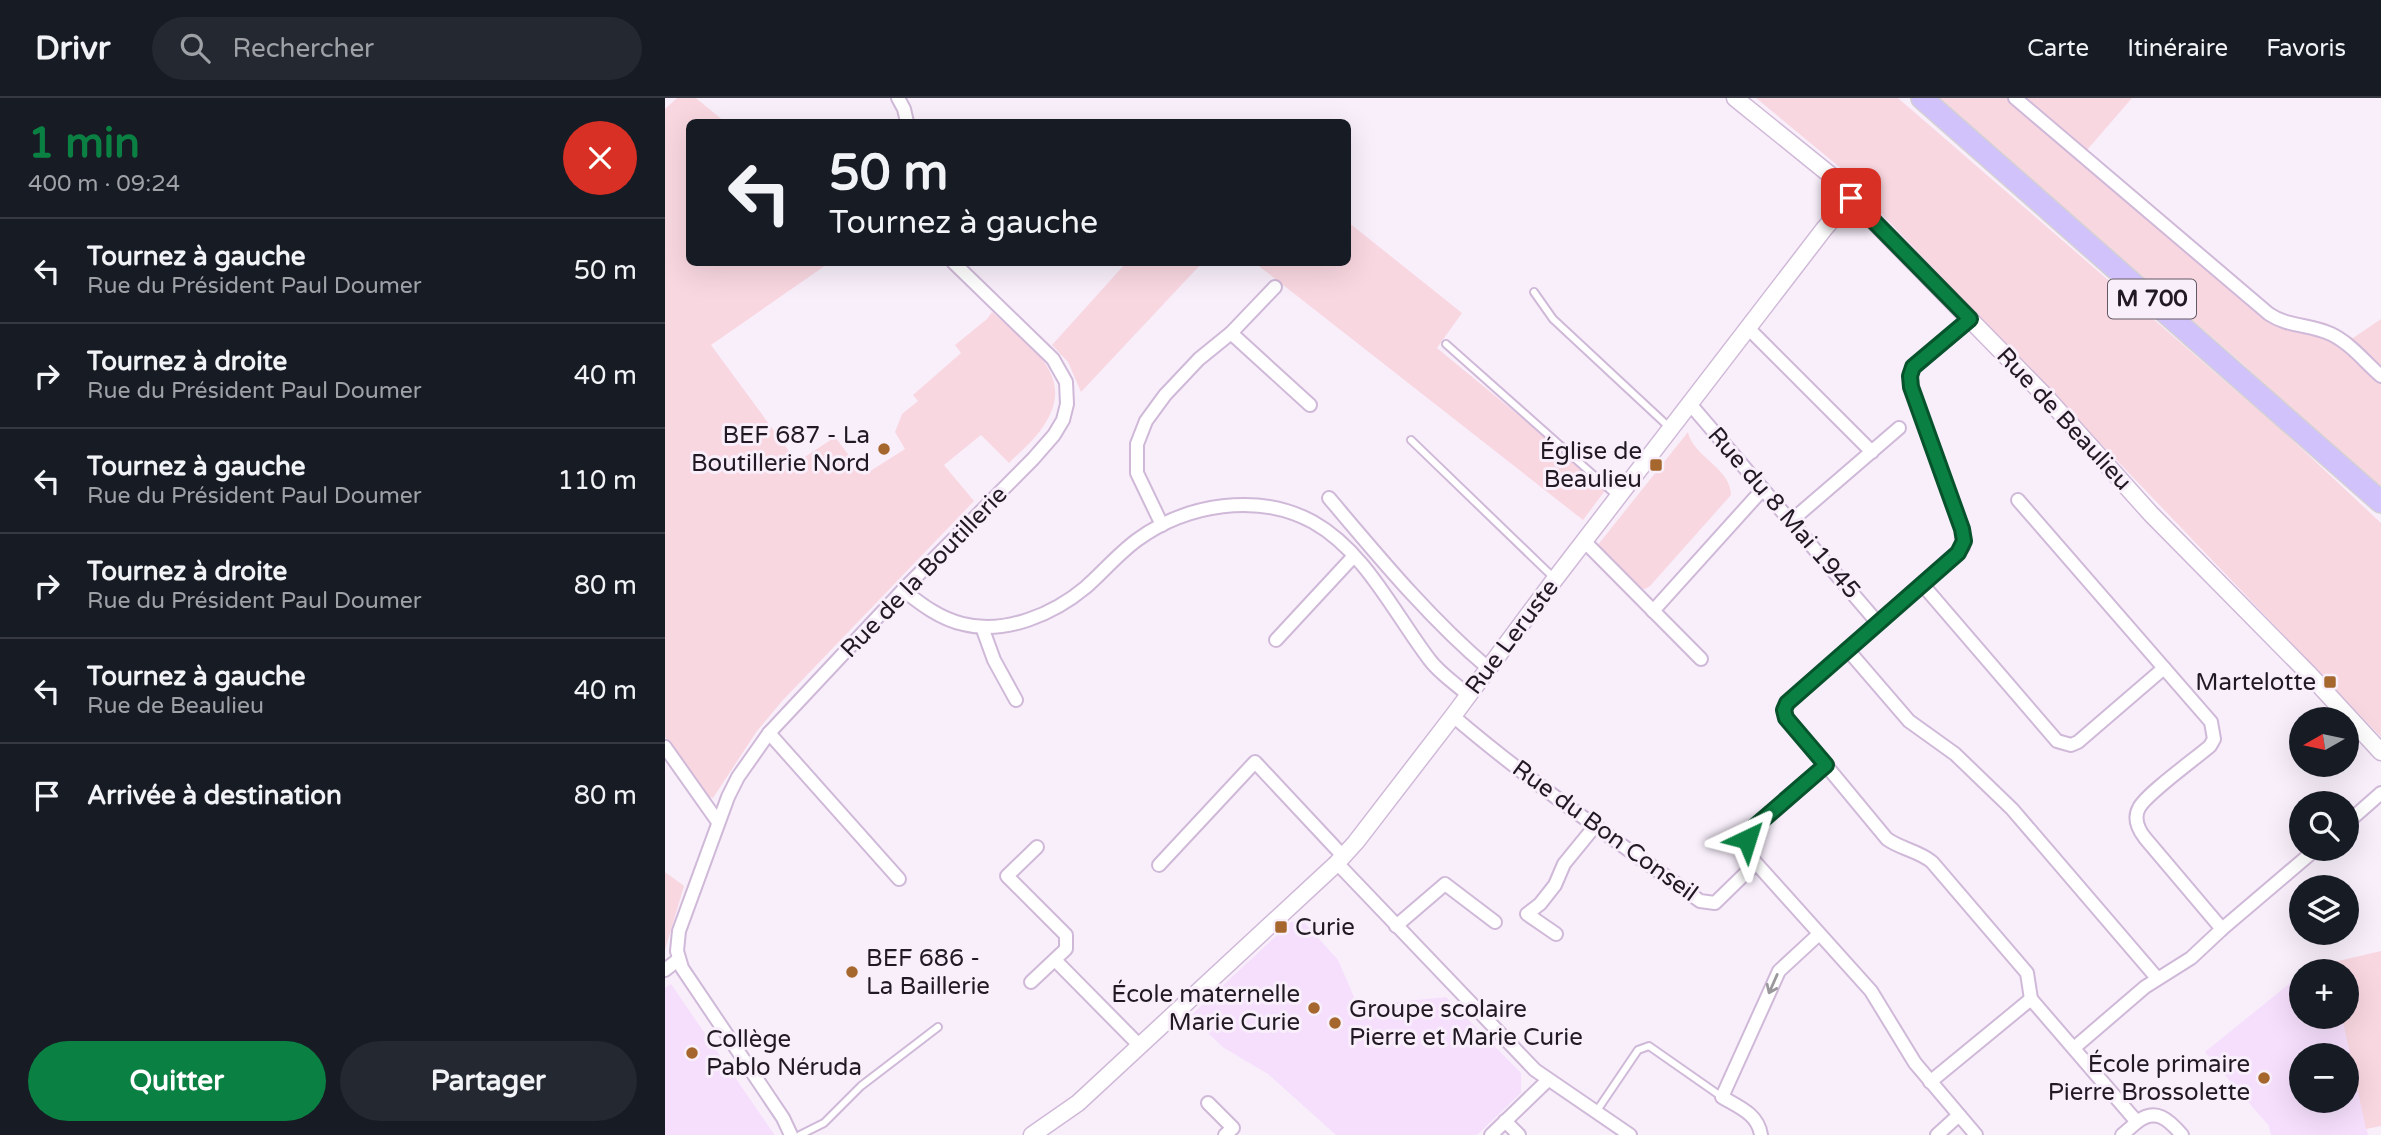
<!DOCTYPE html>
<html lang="fr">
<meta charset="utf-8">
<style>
:root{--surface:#171b24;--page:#242831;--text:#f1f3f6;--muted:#9ea1a6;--line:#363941;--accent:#0b8043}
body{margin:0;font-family:"Varela Round",sans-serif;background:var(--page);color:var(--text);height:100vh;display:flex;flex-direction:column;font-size:26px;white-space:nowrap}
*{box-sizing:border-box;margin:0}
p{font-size:23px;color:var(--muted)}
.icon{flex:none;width:38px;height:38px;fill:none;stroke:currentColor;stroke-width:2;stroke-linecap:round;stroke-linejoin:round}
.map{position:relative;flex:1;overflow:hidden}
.side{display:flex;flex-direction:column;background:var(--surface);width:665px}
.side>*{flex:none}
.guide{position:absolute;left:21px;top:21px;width:665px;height:147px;border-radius:10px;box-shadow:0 7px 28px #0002;background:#171b24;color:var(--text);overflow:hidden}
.needle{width:46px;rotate:261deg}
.controls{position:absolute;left:1624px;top:609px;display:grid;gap:14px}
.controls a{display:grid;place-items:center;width:70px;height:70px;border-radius:50%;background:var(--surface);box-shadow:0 7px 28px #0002;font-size:35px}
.pin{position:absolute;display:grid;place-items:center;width:60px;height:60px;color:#fff;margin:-30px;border-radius:14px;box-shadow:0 4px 10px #0006}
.me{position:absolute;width:77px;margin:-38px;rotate:41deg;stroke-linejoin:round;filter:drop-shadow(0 0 5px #0008)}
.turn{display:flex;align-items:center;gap:24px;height:147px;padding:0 28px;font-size:32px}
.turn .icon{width:91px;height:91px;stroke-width:2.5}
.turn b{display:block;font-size:49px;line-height:60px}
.round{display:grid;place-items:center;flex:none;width:74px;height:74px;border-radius:37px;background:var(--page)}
.overview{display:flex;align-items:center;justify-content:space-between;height:119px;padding:0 28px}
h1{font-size:42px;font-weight:800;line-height:52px;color:var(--accent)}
.cta{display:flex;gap:14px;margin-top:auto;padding:14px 28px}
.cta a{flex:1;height:80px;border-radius:42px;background:var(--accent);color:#fff;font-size:28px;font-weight:800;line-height:80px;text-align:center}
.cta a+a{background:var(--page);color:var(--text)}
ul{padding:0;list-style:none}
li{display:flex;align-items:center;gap:21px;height:105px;padding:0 28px;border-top:2px solid var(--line)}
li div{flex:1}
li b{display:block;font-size:26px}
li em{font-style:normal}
header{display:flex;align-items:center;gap:42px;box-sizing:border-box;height:98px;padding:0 35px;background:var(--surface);border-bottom:2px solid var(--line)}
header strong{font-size:33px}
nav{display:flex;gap:38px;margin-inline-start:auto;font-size:24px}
.search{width:490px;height:63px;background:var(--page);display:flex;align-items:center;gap:18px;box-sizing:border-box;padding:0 24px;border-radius:38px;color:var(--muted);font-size:26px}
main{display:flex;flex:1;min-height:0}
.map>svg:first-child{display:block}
.built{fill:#f6dffd;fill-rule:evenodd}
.green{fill:#f9d7e1}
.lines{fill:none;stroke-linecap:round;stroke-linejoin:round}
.lane-casing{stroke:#d0b9d8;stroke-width:10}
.street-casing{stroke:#d0b9d8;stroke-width:16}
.secondary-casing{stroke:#d0b9d8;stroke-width:19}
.highway-casing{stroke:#d3d1d3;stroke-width:24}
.lane{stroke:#fff;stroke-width:6}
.street{stroke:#fff;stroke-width:12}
.secondary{stroke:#fff;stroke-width:16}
.highway{stroke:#d2c2fc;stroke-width:21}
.oneway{stroke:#9b989c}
.route-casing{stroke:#07532c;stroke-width:18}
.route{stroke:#0b8043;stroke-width:12}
.poi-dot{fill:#a6672e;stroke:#f8effb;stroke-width:2.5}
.labels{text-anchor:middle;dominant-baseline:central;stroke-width:6;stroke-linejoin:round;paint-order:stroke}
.shield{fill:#f8effb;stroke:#625964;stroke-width:2}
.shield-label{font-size:23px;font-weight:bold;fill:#211924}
.street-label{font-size:24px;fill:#211924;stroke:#f8effb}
.poi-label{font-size:24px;fill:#211924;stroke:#f8effb;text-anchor:end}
</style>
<header>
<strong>Drivr</strong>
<div class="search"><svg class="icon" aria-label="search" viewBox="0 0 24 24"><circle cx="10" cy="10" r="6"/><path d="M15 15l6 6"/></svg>Rechercher</div>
<nav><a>Carte</a><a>Itinéraire</a><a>Favoris</a></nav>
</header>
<main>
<section class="side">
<div class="overview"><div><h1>1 min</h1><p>400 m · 09:24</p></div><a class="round" style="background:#d93025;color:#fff"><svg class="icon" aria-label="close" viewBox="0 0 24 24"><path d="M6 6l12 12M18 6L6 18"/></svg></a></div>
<ul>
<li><svg class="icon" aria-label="left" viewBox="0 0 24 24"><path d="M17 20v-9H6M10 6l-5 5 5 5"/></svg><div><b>Tournez à gauche</b><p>Rue du Président Paul Doumer</p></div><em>50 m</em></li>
<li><svg class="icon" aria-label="right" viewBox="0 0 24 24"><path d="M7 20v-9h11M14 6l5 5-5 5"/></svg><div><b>Tournez à droite</b><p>Rue du Président Paul Doumer</p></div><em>40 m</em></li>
<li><svg class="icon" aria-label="left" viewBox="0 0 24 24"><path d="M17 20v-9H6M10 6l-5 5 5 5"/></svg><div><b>Tournez à gauche</b><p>Rue du Président Paul Doumer</p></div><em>110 m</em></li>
<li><svg class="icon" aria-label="right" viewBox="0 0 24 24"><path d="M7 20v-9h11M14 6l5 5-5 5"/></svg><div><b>Tournez à droite</b><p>Rue du Président Paul Doumer</p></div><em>80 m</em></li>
<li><svg class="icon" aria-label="left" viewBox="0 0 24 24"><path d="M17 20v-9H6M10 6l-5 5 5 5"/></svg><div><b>Tournez à gauche</b><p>Rue de Beaulieu</p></div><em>40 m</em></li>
<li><svg class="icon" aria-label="arrive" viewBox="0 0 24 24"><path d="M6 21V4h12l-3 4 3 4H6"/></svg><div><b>Arrivée à destination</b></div><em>80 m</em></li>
</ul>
<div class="cta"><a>Quitter</a><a>Partager</a></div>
</section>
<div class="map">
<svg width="1716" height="1037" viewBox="0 0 1716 1037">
<rect width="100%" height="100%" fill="#f8effb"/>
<g class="built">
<polygon points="626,824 639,824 673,862 693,908 781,899 856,975 856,995 812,1037 671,1037 603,976 559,950 525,918"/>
<path d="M1636 879V919H1677L1703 1037H1606L1604 1028 1540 954 1630 881ZM1636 957H1682V1003H1636Z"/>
<polygon points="6,886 109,1036 110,1037 0,1037 0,890"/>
</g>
<g class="green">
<path d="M12 0H31L60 24H24V164L164 165 46 247 132 364 170 339 199 377 240 351 230 334 237 316 253 303 248 297 296 255 290 247 322 221 327 214C365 248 416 279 375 333 366 345 354 355 344 365L316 337 279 367 309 403 118 602 92 633 48 700 34 695 0 639V11Z"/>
<polygon points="1091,0 1233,0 1621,336 1716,425 1716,639 1185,83 1178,72"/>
<polygon points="1273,0 1467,0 1422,52 1604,207 1619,216 1661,225 1688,240 1716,221 1716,394 1579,267"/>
<polygon points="683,124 797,215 772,250 942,390 918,422 590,165 682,164"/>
<polygon points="461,165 537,165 416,294 403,264 387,247"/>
<path d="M1023 334C1028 359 1066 370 1066 397L985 488 980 491 975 490 932 448Z"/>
<polygon points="0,774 19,788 0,852"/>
<polygon points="1716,853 1716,1028 1701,1031 1677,919 1682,919 1682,873 1667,873 1665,865"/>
</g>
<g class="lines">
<defs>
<g id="lane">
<polyline points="869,194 888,221 1004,329"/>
<polyline points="781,246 951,397"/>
<polyline points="746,342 888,479"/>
<polyline points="931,1014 973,952 984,948 1057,999"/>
<polyline points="135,1037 159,1025 196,988 273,929"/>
</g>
<g id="street">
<polyline points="233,0 239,11 242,24"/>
<path d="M1350 0 1604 216C1623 229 1645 226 1666 236 1685 245 1700 264 1716 278"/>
<path d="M1305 221 1248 269 1245 278 1246 290 1297 431 1298 449 1122 605 1119 612 1121 619 1222 741C1236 751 1254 753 1267 764L1362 875 1366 901 1472 1024 1457 1037"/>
<polyline points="1083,230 1207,354"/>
<polyline points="566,235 645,307"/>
<polyline points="1025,306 1212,524"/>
<path d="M664 400C714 459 764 520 823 570"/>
<polyline points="1353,402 1499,570"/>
<polyline points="1126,423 1234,330"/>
<polyline points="497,427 472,375 472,346 481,323 500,297 534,261 566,235 610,189"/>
<polyline points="919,443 1036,561"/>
<path d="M1257 486 1392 643 1406 647 1413 644 1499 570 1546 624 1549 641 1545 648C1530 661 1481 696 1474 710 1468 721 1473 731 1480 740L1557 831 1651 751"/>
<path d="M238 492C256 506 275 521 298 526 340 537 389 516 421 489 438 474 453 456 472 442 521 406 593 394 648 424 700 453 729 515 764 561 774 575 790 585 803 597"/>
<polyline points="988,513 1098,391"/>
<polyline points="317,529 329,562 351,602"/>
<polyline points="611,542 688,459"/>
<polyline points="1182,551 1244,623 1290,656 1347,711 1492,880"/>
<path d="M788 618C866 685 952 743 1035 803L1050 805 1090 766"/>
<polyline points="104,635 234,781"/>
<polyline points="0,649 53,724"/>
<polyline points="1161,666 1087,731 1082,741 1082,755 1206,893 1250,965 1311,1037"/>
<polyline points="1682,725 1716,695"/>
<polyline points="672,765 870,972 965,1037"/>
<polyline points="494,767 590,664 678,758"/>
<polyline points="731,828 780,786 830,824"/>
<polyline points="891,836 862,816 875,806 890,787 899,766 930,728"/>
<polyline points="390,862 474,947"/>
<polyline points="0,872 14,861"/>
<polyline points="366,884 401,851 401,837 342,778 372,749"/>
<polyline points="1409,950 1480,889 1526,860 1557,831"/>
<polyline points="1265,984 1366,901"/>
<polyline points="543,1005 568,1030 560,1037"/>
<polyline points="840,1023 854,1037"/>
<path d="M1472 1024C1491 1009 1504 1022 1517 1037"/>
<polyline points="126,1037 118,1020 17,870 12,853 14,833 63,699 73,679 104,635 238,492 368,361 389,337 398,322 402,306 401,284 388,261 288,164"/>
<polyline points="826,1037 883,982"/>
<path d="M1096 1037C1093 1016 1074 1009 1057 999L1114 873 1154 836"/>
<polyline points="1272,1037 1294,1017"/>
</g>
<g id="secondary">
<polyline points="1070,0 1169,80 1186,100 1383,301 1486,416 1643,575 1716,654"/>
<polyline points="367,1037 413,1005 672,765 691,744 788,618 890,481 1159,131 1186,100"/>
</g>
<polyline id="highway" points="1257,0 1716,404"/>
</defs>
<use href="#lane" class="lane-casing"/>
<use href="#street" class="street-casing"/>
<use href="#secondary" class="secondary-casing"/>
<use href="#highway" class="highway-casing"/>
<use href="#lane" class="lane"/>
<use href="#street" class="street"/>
<use href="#secondary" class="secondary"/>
<use href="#highway" class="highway"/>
</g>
<defs><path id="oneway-shaft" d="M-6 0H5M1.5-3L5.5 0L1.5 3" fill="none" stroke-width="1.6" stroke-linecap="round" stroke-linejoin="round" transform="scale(1.75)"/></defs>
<use class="oneway" href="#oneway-shaft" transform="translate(1108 886) rotate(114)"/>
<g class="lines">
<defs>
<polyline id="route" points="1082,741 1087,731 1161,667 1121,620 1119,612 1122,605 1293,455 1299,443 1297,431 1246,289 1245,278 1248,269 1305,221 1186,100"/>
</defs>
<use href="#route" class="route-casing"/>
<use href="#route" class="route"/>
</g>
<g class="poi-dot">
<circle cx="219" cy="351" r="7"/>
<rect x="984" y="360" width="14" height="14" rx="3.5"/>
<rect x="1658" y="577" width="14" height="14" rx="3.5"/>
<rect x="609" y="822" width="14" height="14" rx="3.5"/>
<circle cx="187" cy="874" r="7"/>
<circle cx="649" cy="910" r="7"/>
<circle cx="670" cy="925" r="7"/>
<circle cx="27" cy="955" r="7"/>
<circle cx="1599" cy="980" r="7"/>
</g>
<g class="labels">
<rect class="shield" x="1443" y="181.5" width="88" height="39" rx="5"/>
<g class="shield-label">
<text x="1487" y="201">M 700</text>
</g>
<g class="street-label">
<text transform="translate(1399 321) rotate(47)">Rue de Beaulieu</text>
<text transform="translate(1119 415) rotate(49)">Rue du 8 Mai 1945</text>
<text transform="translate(259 474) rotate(-46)">Rue de la Boutillerie</text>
<text transform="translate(847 539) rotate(-53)">Rue Leruste</text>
<text transform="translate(940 733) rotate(36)">Rue du Bon Conseil</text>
</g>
<g class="poi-label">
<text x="205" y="337">BEF 687 - La<tspan x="205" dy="28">Boutillerie Nord</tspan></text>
<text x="977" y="353">Église de<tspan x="977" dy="28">Beaulieu</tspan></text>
<text x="1651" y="584">Martelotte</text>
<text x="630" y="829" text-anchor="start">Curie</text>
<text x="201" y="860" text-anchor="start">BEF 686 -<tspan x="201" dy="28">La Baillerie</tspan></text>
<text x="635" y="896">École maternelle<tspan x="635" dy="28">Marie Curie</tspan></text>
<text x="684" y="911" text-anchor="start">Groupe scolaire<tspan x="684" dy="28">Pierre et Marie Curie</tspan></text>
<text x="41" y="941" text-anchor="start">Collège<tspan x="41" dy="28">Pablo Néruda</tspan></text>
<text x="1585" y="966">École primaire<tspan x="1585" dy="28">Pierre Brossolette</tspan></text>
</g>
</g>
</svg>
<div class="controls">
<a><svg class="needle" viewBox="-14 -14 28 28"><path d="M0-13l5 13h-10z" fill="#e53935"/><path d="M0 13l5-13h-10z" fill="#9ea1a6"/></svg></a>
<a><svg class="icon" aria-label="search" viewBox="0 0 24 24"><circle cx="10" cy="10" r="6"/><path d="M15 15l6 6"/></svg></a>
<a><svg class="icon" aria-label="layers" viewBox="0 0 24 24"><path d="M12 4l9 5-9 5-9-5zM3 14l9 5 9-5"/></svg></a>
<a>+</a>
<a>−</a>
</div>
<div class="pin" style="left:1186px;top:100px;background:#d93025"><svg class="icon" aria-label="arrive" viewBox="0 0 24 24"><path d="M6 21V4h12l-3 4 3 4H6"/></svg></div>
<svg class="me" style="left:1082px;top:741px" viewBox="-20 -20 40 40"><path d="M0-17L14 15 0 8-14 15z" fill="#0b8043" stroke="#fff" stroke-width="4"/></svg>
<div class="guide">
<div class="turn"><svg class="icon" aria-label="left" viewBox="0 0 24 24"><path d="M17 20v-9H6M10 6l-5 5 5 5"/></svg><div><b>50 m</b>Tournez à gauche</div></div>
</div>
</div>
</main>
